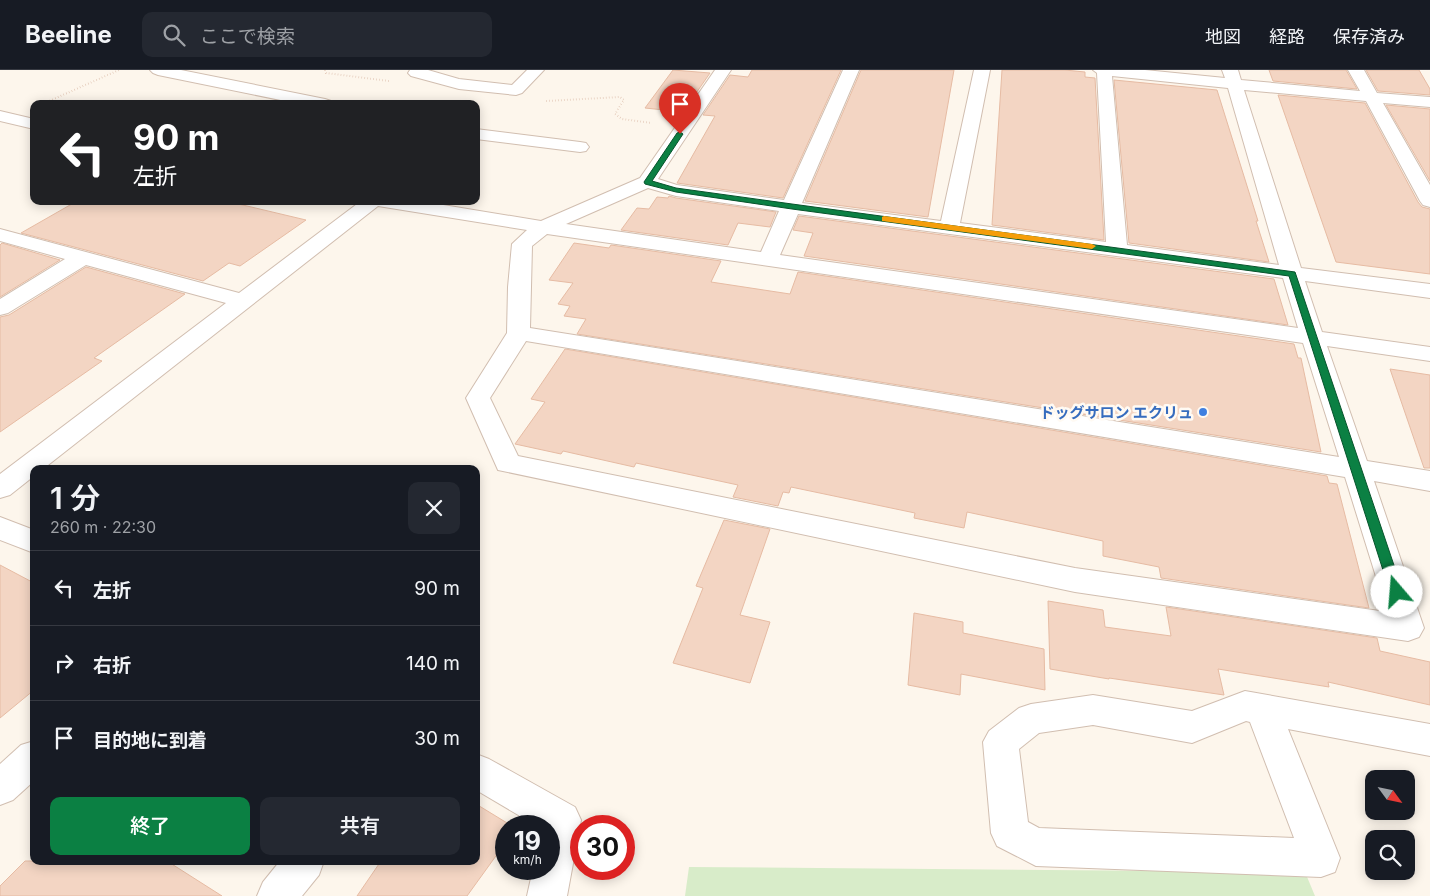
<!DOCTYPE html>
<html lang="ja">
<meta charset="utf-8">
<style>
:root{--surface:#171b24;--page:#242831;--text:#f1f3f6;--muted:#9ea1a6;--line:#363941;--accent:#0b8043}
body{margin:0;font-family:Inter,"Noto Sans JP",sans-serif;background:var(--page);color:var(--text);height:100vh;display:flex;flex-direction:column;font-size:19px;white-space:nowrap}
*{box-sizing:border-box;margin:0}
p{font-size:16px;color:var(--muted)}
.icon{flex:none;width:28px;height:28px;fill:none;stroke:currentColor;stroke-width:2;stroke-linecap:round;stroke-linejoin:round}
.map{position:relative;flex:1;overflow:hidden}
.details{position:absolute;left:30px;top:395px;width:450px;height:400px;display:flex;flex-direction:column;background:var(--surface);border-radius:10px;box-shadow:0 2px 12px #0003}
.details>*{flex:none}
.top-card{position:absolute;left:30px;top:30px;width:450px;height:105px;border-radius:10px;box-shadow:0 2px 12px #0003;background:#202124;color:#fff;overflow:hidden}
.needle{width:32px;rotate:123deg}
.buttons{position:absolute;left:1365px;top:700px;display:grid;gap:10px}
.buttons a{display:grid;place-items:center;width:50px;height:50px;border-radius:10px;background:var(--surface);box-shadow:0 2px 12px #0003;font-size:25px}
.speed{position:absolute;left:495px;top:745px;display:flex;gap:10px;font-size:25px;font-weight:700;text-align:center}
.speed>*{display:grid;place-content:center;width:65px;height:65px;border-radius:50%;background:var(--surface);box-shadow:0 2px 12px #0003;line-height:1}
.speed small{font-size:12px;font-weight:400}
.speed .limit{border:8px solid #d22;background:#fff;color:#111}
.pin{position:absolute;display:grid;place-items:center;width:42px;height:42px;color:#fff;margin:-51px -21px;border-radius:50% 50% 50% 0;rotate:-45deg;box-shadow:0 0 5px #0007}
.pin .icon{rotate:45deg}
.me{position:absolute;width:55px;margin:-28px;rotate:342deg;stroke-linejoin:round;filter:drop-shadow(0 0 4px #0008)}
.turn{display:flex;align-items:center;gap:18px;height:105px;padding:0 20px;font-size:22px}
.turn .icon{width:65px;height:65px;stroke-width:2.5}
.turn b{display:block;font-size:35px;line-height:42px}
.round{display:grid;place-items:center;flex:none;width:52px;height:52px;border-radius:10px;background:var(--page)}
.head{display:flex;align-items:center;justify-content:space-between;height:85px;padding:0 20px}
h1{font-size:30px;font-weight:600;line-height:38px}
.cta{display:flex;gap:10px;margin-top:auto;padding:10px 20px}
.cta a{flex:1;height:58px;border-radius:10px;background:var(--accent);color:#fff;font-size:20px;font-weight:600;line-height:58px;text-align:center}
.cta a+a{background:var(--page);color:var(--text)}
ul{padding:0;list-style:none}
li{display:flex;align-items:center;gap:15px;height:75px;padding:0 20px;border-top:1px solid var(--line)}
li div{flex:1}
li b{display:block;font-size:19px}
li em{font-style:normal}
header{display:flex;align-items:center;gap:30px;box-sizing:border-box;height:70px;padding:0 25px;background:var(--surface);border-bottom:1px solid var(--line)}
header strong{font-size:24px}
nav{display:flex;gap:28px;margin-inline-start:auto;font-size:18px}
.search{width:350px;height:45px;background:var(--page);display:flex;align-items:center;gap:12px;box-sizing:border-box;padding:0 18px;border-radius:10px;color:var(--muted);font-size:19px}
.map>svg:first-child{display:block}
.green{fill:#d8ecc9}
.building{fill:#f3d5c3;stroke:#e6bba3}
.lines{fill:none;stroke-linecap:round;stroke-linejoin:round}
.minor-casing{stroke:#d1beb0;stroke-width:2}
.path{stroke:#d9b8a5;stroke-width:2;stroke-dasharray:0.5 2.5;stroke-linecap:butt}
.minor{fill:#fff;fill-rule:evenodd}
.route{fill:#0b8043;stroke:#07532c}
.slow{fill:#f59e0b}
.shop-dot{fill:#3f7fe0;stroke:#fffaf3;stroke-width:2}
.labels{text-anchor:middle;dominant-baseline:central;stroke-width:5;stroke-linejoin:round;paint-order:stroke}
.shop-label{font-size:15px;font-weight:bold;fill:#366cbe;stroke:#fffaf3;text-anchor:end}
</style>
<header>
<strong>Beeline</strong>
<div class="search"><svg class="icon" aria-label="search" viewBox="0 0 24 24"><circle cx="10" cy="10" r="6"/><path d="M15 15l6 6"/></svg>ここで検索</div>
<nav><a>地図</a><a>経路</a><a>保存済み</a></nav>
</header>
<div class="map">
<svg width="1430" height="826" viewBox="0 0 1430 826">
<rect width="100%" height="100%" fill="#fdf6ec"/>
<polygon class="green" points="689,797 1305,802 1315,826 685,826"/>
<g class="building">
<polygon points="673,0 710,3 683,42 645,38"/>
<polygon points="752,0 841,0 783,128 677,113 715,46 703,45 730,5 748,7"/>
<polygon points="861,0 954,0 928,147 805,131"/>
<polygon points="1002,0 1065,0 1085,2 1085,7 1095,8 1104,170 992,155"/>
<polygon points="1269,0 1346,0 1357,19 1273,11"/>
<polygon points="1366,0 1419,0 1430,19 1430,25 1378,21"/>
<polygon points="1114,10 1217,20 1258,151 1256,151 1269,192 1129,173"/>
<polygon points="1278,25 1365,33 1418,132 1422,137 1430,139 1430,204 1336,192"/>
<polygon points="1386,35 1430,39 1430,111"/>
<polygon points="669,126 676,128 776,142 770,157 738,153 728,175 621,160 637,138 649,139 657,127 668,128"/>
<polygon points="77,131 226,131 306,150 240,196 229,193 203,211 21,163"/>
<polygon points="799,146 1274,209 1288,255 804,186 813,163 793,160"/>
<polygon points="2,173 60,190 0,227 0,175"/>
<polygon points="574,173 609,178 611,175 721,191 711,212 790,224 798,202 1294,274 1298,288 1301,288 1321,382 577,264 586,249 564,246 570,236 558,234 573,213 549,210"/>
<polygon points="86,197 185,224 94,288 102,291 0,362 0,247 9,245"/>
<polygon points="565,279 1327,406 1329,413 1337,414 1369,538 1161,508 1159,497 1103,486 1103,471 967,442 964,458 914,448 915,443 791,417 789,423 783,422 778,436 733,427 738,415 636,393 634,397 563,381 561,384 515,374 545,332 531,329"/>
<polygon points="1390,299 1430,305 1430,398 1424,398"/>
<polygon points="724,450 770,459 740,545 770,552 750,613 673,593 703,518 696,516"/>
<polygon points="0,495 34,513 34,620 0,648"/>
<polygon points="1048,531 1103,540 1105,557 1171,566 1166,537 1377,568 1380,581 1430,592 1430,635 1328,612 1329,617 1218,599 1224,625 1109,608 1109,609 1050,599"/>
<polygon points="914,543 963,552 963,563 1044,579 1045,620 961,604 960,625 908,615"/>
<polygon points="476,734 512,756 506,756 506,772 467,826 357,826 381,791 476,791"/>
<polygon points="25,791 167,791 222,826 0,826 0,816"/>
</g>
<g class="lines">
<defs>
<g id="minor">
<polygon points="150,0 181,0 325,29 331,31 333,34 300,34 158,5 153,3"/>
<polygon points="410,0 428,0 459,9 512,15 527,0 544,0 522,23 516,25 459,19 411,6 408,3"/>
<path d="M715 0H731L658 109 677 115 784 130 843 0H859L802 133 941 151 974 0H990L960 153 1106 172 1097 3 1093 0H1145L1225 8 1222 0H1238L1241 10 1360 21 1348 0H1364L1377 23 1430 27V37L1383 33 1430 115V137L1423 135 1420 131 1366 31 1244 20 1301 198 1430 214V228L1305 211 1322 262 1430 277V291L1327 276 1367 391 1430 401V421L1374 411 1424 558 1419 567 1408 571 1075 522 498 400 466 328 507 263 508 217 512 174 527 160 378 136 43 399H34V406L10 425 0 428V404L226 233 86 195 8 243 0 245V229L65 189 0 171V159L239 223 361 131H419L541 151 640 108ZM1112 6 1228 18 1279 195 1127 175ZM648 118 676 126 779 141 761 182 566 154ZM798 144 1283 208 1298 258 780 185ZM547 164 1303 273 1339 387 530 258 532 176ZM526 271 1345 407 1387 542 1075 498 518 386 490 328Z"/>
<polygon points="0,41 34,49 34,59 0,51"/>
<polygon points="476,59 580,72 586,73 589,77 586,81 580,82 476,69"/>
<polygon points="0,447 34,460 34,483 0,470"/>
<path d="M1245 621 1430 654V686L1288 659 1340 788 1335 802 1321 807 1036 796 997 776 991 763 983 672 989 661 1019 638 1031 634 1093 625 1192 641ZM1246 651 1250 652 1294 768 1039 758 1028 752 1019 679 1039 663 1093 655 1192 673Z"/>
<polygon points="34,671 34,711 13,730 0,735 0,694 21,675"/>
<polygon points="476,684 489,689 575,737 581,750 567,826 527,826 533,799 549,799 549,756 537,756 476,720"/>
<polygon points="280,791 324,791 319,805 302,826 257,826 263,812"/>
</g>
</defs>
<use href="#minor" class="minor-casing"/>
<g class="path">
<polyline points="325,0 326,3 389,11"/>
<polyline points="546,31 620,27 624,30 615,44 622,49 652,53"/>
<polyline points="47,32 119,0"/>
</g>
<use href="#minor" class="minor"/>
</g>
<polygon class="route" points="680,62 683,64 652,111 676,118 792,134 1295,202 1403,522 1401,526 1392,526 1390,522 1289,206 792,139 676,122 645,114 644,112 677,63"/>
<polygon class="slow" points="884,146 1092,174 1096,176 1092,179 882,151 882,147"/>
<circle class="shop-dot" cx="1203" cy="342" r="5"/>
<g class="labels">
<g class="shop-label">
<text x="1193" y="342">ドッグサロン エクリュ</text>
</g>
</g>
</svg>
<div class="buttons">
<a><svg class="needle" viewBox="-14 -14 28 28"><path d="M0-13l5 13h-10z" fill="#e53935"/><path d="M0 13l5-13h-10z" fill="#9ea1a6"/></svg></a>
<a><svg class="icon" aria-label="search" viewBox="0 0 24 24"><circle cx="10" cy="10" r="6"/><path d="M15 15l6 6"/></svg></a>
</div>
<div class="speed"><div>19<small>km/h</small></div><div class="limit">30</div></div>
<div class="pin" style="left:680px;top:64px;background:#d93025"><svg class="icon" aria-label="arrive" viewBox="0 0 24 24"><path d="M6 21V4h12l-3 4 3 4H6"/></svg></div>
<svg class="me" style="left:1397px;top:522px" viewBox="-20 -20 40 40"><circle r="19" fill="#fff"/><path d="M0-13L10 11 0 6-10 11z" fill="#0b8043"/></svg>
<div class="top-card">
<div class="turn"><svg class="icon" aria-label="left" viewBox="0 0 24 24"><path d="M17 20v-9H6M10 6l-5 5 5 5"/></svg><div><b>90 m</b>左折</div></div>
</div>
<section class="details">
<div class="head"><div><h1>1 分</h1><p>260 m · 22:30</p></div><a class="round"><svg class="icon" aria-label="close" viewBox="0 0 24 24"><path d="M6 6l12 12M18 6L6 18"/></svg></a></div>
<ul>
<li><svg class="icon" aria-label="left" viewBox="0 0 24 24"><path d="M17 20v-9H6M10 6l-5 5 5 5"/></svg><div><b>左折</b></div><em>90 m</em></li>
<li><svg class="icon" aria-label="right" viewBox="0 0 24 24"><path d="M7 20v-9h11M14 6l5 5-5 5"/></svg><div><b>右折</b></div><em>140 m</em></li>
<li><svg class="icon" aria-label="arrive" viewBox="0 0 24 24"><path d="M6 21V4h12l-3 4 3 4H6"/></svg><div><b>目的地に到着</b></div><em>30 m</em></li>
</ul>
<div class="cta"><a>終了</a><a>共有</a></div>
</section>
</div>
